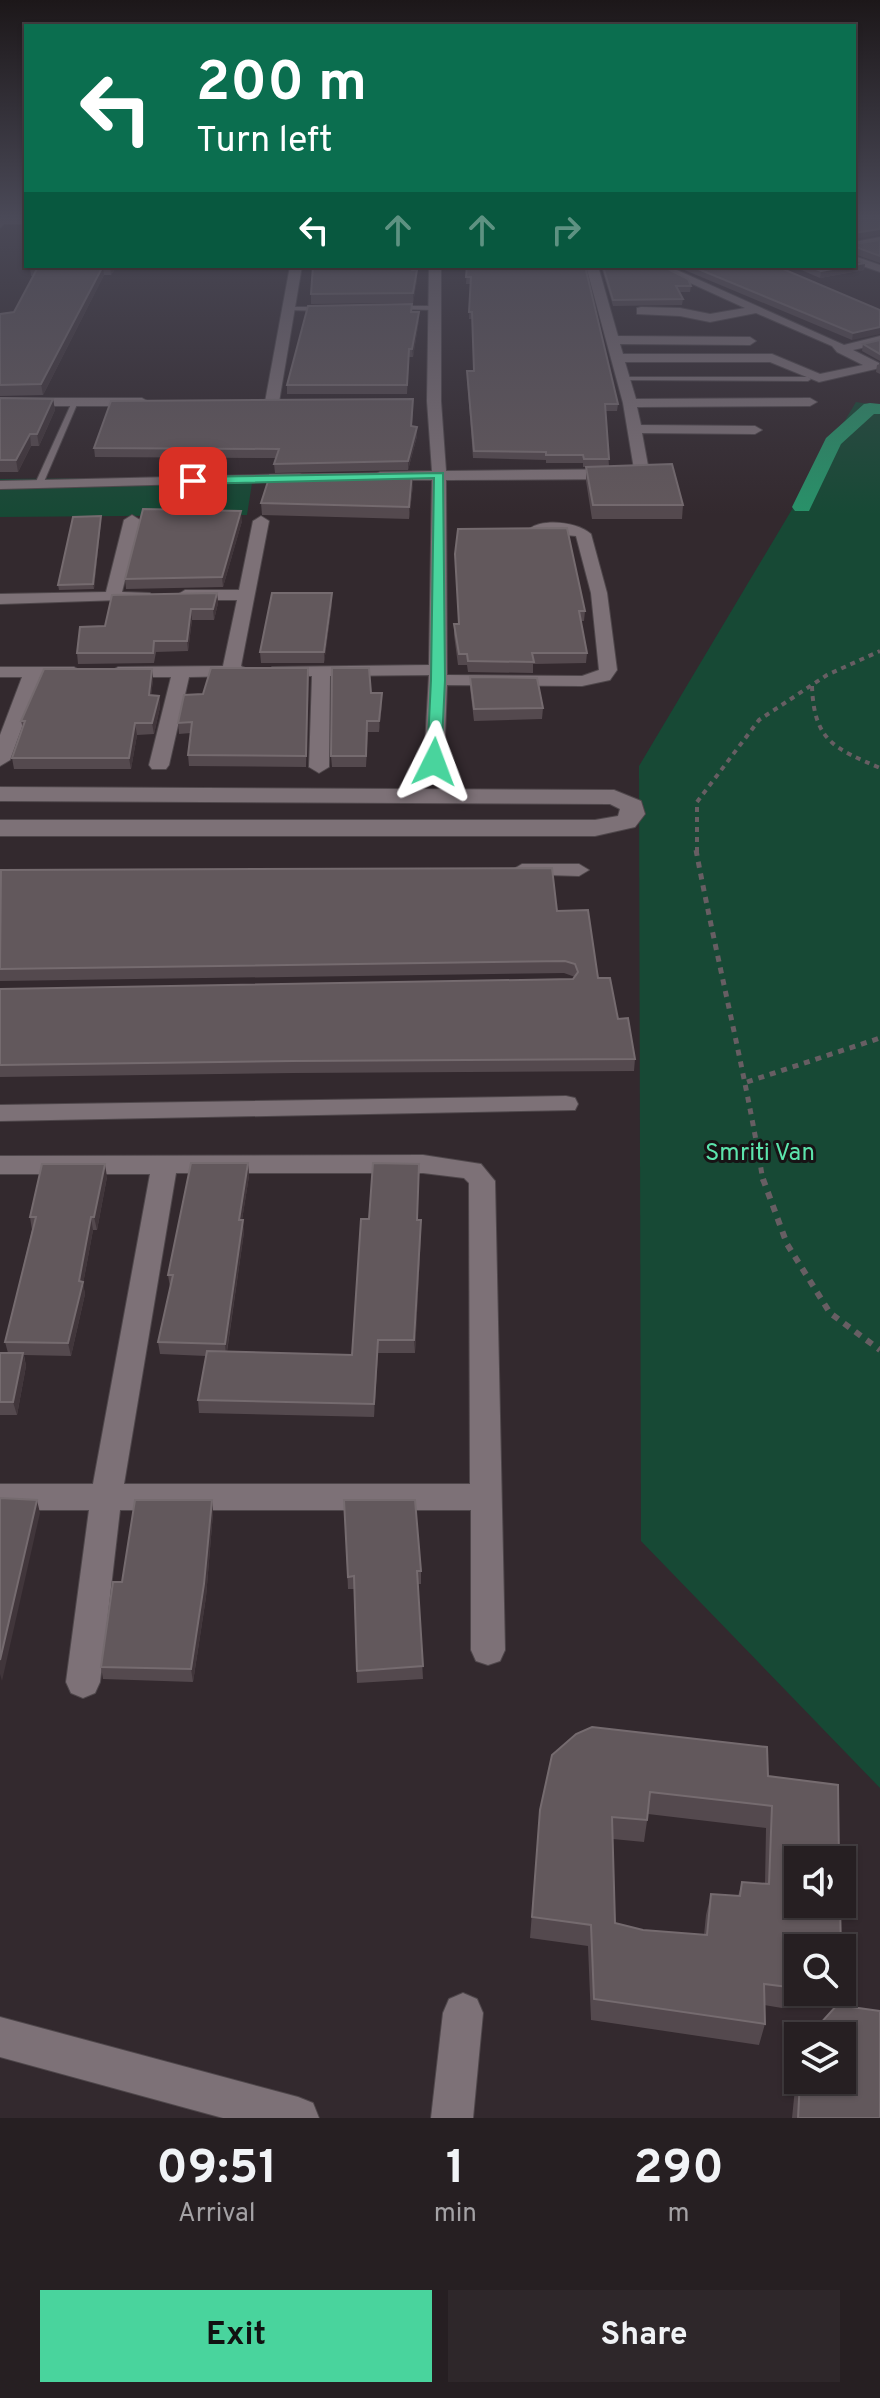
<!DOCTYPE html>
<style>
:root{--surface:#261f22;--page:#2e272a;--text:#f1f3f6;--muted:#a4a2a5;--line:#423d40;--accent:#49d49d}
body{margin:0;font-family:Overpass,sans-serif;background:var(--page);color:var(--text);height:100vh;display:flex;flex-direction:column;font-size:30px;white-space:nowrap}
*{box-sizing:border-box;margin:0}
p{font-size:26px;color:var(--muted)}
.icon{flex:none;width:44px;height:44px;fill:none;stroke:currentColor;stroke-width:2;stroke-linecap:round;stroke-linejoin:round}
.map{position:relative;height:2118px;overflow:hidden}
.sheet{display:flex;flex-direction:column;background:var(--surface);flex:1}
.sheet>*{flex:none}
.banner{position:absolute;left:24px;top:24px;width:832px;height:244px;border-radius:0px;box-shadow:0 2px 6px #0004,0 0 0 2px var(--line);background:#0b6e4f;color:#fff;overflow:hidden}
.tools{position:absolute;left:784px;top:1846px;display:grid;gap:16px}
.tools a{display:grid;place-items:center;width:72px;height:72px;border-radius:0px;background:var(--surface);box-shadow:0 2px 6px #0004,0 0 0 2px var(--line);font-size:40px}
.pin{position:absolute;display:grid;place-items:center;width:68px;height:68px;color:#fff;margin:-34px;border-radius:16px;box-shadow:0 4px 12px #0006}
.me{position:absolute;width:88px;margin:-44px;rotate:3deg;stroke-linejoin:round;filter:drop-shadow(0 0 6px #0008)}
.turn{display:flex;align-items:center;gap:28px;height:168px;padding:0 40px;font-size:36px}
.turn .icon{width:104px;height:104px;stroke-width:2.5}
.turn b{display:block;font-size:56px;line-height:68px}
.lanes{display:flex;align-items:center;height:76px;padding:0 40px;background:#0003;justify-content:center;gap:40px;direction:ltr}
.lanes .off{opacity:.35}
.eta{display:flex;justify-content:space-evenly;align-items:center;height:136px;text-align:center}
.eta b{font-size:48px;font-weight:700;line-height:56px}
.action{display:flex;gap:16px;margin-top:auto;padding:16px 40px}
.action a{flex:1;height:92px;border-radius:0px;background:var(--accent);color:#111;font-size:32px;font-weight:700;line-height:92px;text-align:center}
.action a+a{background:var(--page);color:var(--text)}
.map>svg:first-child{display:block}
.green{fill:#174935}
.lines{fill:none;stroke-linecap:round;stroke-linejoin:round}
.canal{fill:#289269;fill-rule:evenodd}
.service-casing{stroke:#4f474b;stroke-width:2}
.minor-casing{stroke:#4f474b;stroke-width:2}
.tertiary-casing{stroke:#4f474b;stroke-width:2}
.path-far2{stroke:#675e63;stroke-width:4;stroke-dasharray:5 5;stroke-linecap:butt}
.path-far1{stroke:#675e63;stroke-width:5;stroke-dasharray:6 6;stroke-linecap:butt}
.path{stroke:#675e63;stroke-width:6;stroke-dasharray:7 7;stroke-linecap:butt}
.service{fill:#7d7177;fill-rule:evenodd}
.minor{fill:#7d7177;fill-rule:evenodd}
.tertiary{fill:#7d7177;fill-rule:evenodd}
.wall{fill:#54494e;fill-rule:evenodd}
.shaded-wall{fill:#41363b}
.building{fill:#62585c;stroke:#756b6f;stroke-width:2;fill-rule:evenodd}
.route{fill:#49d49d;stroke:#2f8a66;stroke-width:2}
.labels{text-anchor:middle;dominant-baseline:central;stroke-width:6;stroke-linejoin:round;paint-order:stroke}
.park-label{font-size:24px;fill:#5ce4ac;stroke:#171315}
</style>
<div class="map">
<svg width="880" height="2118" viewBox="0 0 880 2118">
<rect width="100%" height="100%" fill="#33292e"/>
<g class="green">
<polygon points="856,402 880,406 880,1788 641,1541 639,766"/>
<polygon points="253,477 247,515 0,517 0,479"/>
</g>
<g class="lines">
<polygon class="canal" points="870,403 880,404 880,414 874,414 841,444 809,511 795,511 792,507 826,438 864,404"/>
<defs>
<g id="service">
<polygon points="397,306 434,306 437,308 434,310 395,309"/>
<polygon points="290,307 323,307 326,309 323,311 288,310"/>
<polygon points="624,377 808,377 811,379 808,381 622,380 622,378"/>
<polygon points="75,400 78,402 43,484 36,486 35,484 72,402"/>
</g>
<g id="minor">
<polygon points="0,218 26,218 26,224 2,224"/>
<polygon points="880,237 880,243 854,248 854,242"/>
<polygon points="854,256 880,265 880,272 854,263"/>
<polygon points="290,266 302,266 279,402 272,406 265,402"/>
<path d="M429 266H441V401L446 471 634 469 623 403 586 266H598L618 336 750 337 756 341 750 345 620 344 623 354H772L820 374 863 365 837 352 832 346 756 313 710 322 680 316 637 314V308L641 307 680 308 710 314 745 308 653 266H668L844 345 880 336V344L853 350 879 363 880 368 819 382 770 362H625L636 399 810 398 817 402 810 406 637 407 641 425 755 426 762 430 755 434 642 433 649 471 629 479 446 480 447 675 582 676 599 670 591 593 576 536 532 532 529 529C543 518 578 522 591 534L607 593 617 670 610 680 582 686 447 685 444 762 434 768 424 762 429 675 330 676 329 767 319 773 309 767 312 676H278L269 671 272 667 429 665 432 480H380L373 476 380 472 432 471 427 401Z"/>
<polygon points="0,398 142,398 149,402 142,406 0,406"/>
<polygon points="300,474 307,478 305,481 0,489 0,481"/>
<polygon points="132,515 140,520 122,592 150,593 152,596 150,599 0,604 0,594 106,592 124,520"/>
<polygon points="261,516 269,521 241,666 251,671 242,676 189,677 169,765 166,769 152,769 149,765 171,677 118,677 109,672 118,667 223,666 237,600 185,600 177,595 185,590 239,590 253,521"/>
<polygon points="0,667 74,667 83,672 74,677 40,677 10,760 0,766 0,735 22,677 0,677"/>
<polygon points="522,864 579,864 589,870 579,876 515,874 512,870"/>
<polygon points="566,1096 575,1098 578,1104 575,1110 0,1121 0,1105"/>
<path d="M423 1155 481 1164 495 1181 505 1650 500 1661 488 1665 476 1661 471 1650V1510H120L100 1682 95 1693 83 1698 71 1693 66 1682 89 1510H0V1484H93L150 1174H0V1156ZM176 1173H423L464 1178 469 1183 470 1484H124Z"/>
<polygon points="463,1993 477,1999 483,2013 473,2118 431,2118 443,2013 449,1999"/>
<polygon points="0,2017 298,2097 313,2103 319,2118 223,2118 0,2057"/>
</g>
<g id="tertiary">
<polygon points="0,218 10,218 0,228"/>
<polygon points="0,787 614,790 641,801 645,814 635,827 595,836 0,836 0,820 595,820 618,816 620,809 610,804 0,801"/>
</g>
</defs>
<use href="#service" class="service-casing"/>
<use href="#minor" class="minor-casing"/>
<use href="#tertiary" class="tertiary-casing"/>
<g class="path-far2">
<path d="M812 686C814 741 834 748 880 768"/>
<polyline points="697,852 697,802 759,720 827,675 880,651"/>
</g>
<g class="path-far1">
<path d="M696 850C717 961 745 1070 763 1181"/>
<polyline points="747,1082 880,1038"/>
</g>
<polyline class="path" points="763,1179 787,1244 830,1313 880,1350"/>
<use href="#service" class="service"/>
<use href="#minor" class="minor"/>
<use href="#tertiary" class="tertiary"/>
</g>
<g class="wall">
<polygon points="880,240 880,263 854,254 854,244"/>
<polygon points="865,263 864,270 820,278 792,266 854,266"/>
<polygon points="30,266 117,266 111,275 104,275 43,395 0,396 0,314 14,312 33,276 31,276"/>
<polygon points="467,266 618,404 617,411 605,411 609,466 583,467 583,463 546,463 546,460 473,458 467,378 467,371 474,371 472,319 469,319 471,284 466,284"/>
<polygon points="601,266 662,266 691,286 690,292 680,292 683,299 682,305 613,306"/>
<polygon points="675,266 776,266 880,310 852,340"/>
<polygon points="412,270 417,280 413,303 311,304 311,294"/>
<polygon points="412,304 412,312 419,312 419,320 413,357 409,357 407,394 287,394 287,385"/>
<polygon points="880,340 880,361 862,351 863,344"/>
<polygon points="880,364 880,374 876,372 877,365"/>
<polygon points="0,398 53,399 55,410 39,446 31,446 18,472 0,472"/>
<polygon points="413,408 412,427 417,436 408,470 275,473 274,464 276,458 95,457 94,448"/>
<polygon points="586,467 683,505 682,519 592,519 586,481"/>
<polygon points="413,485 409,519 262,515 261,503"/>
<polygon points="101,521 94,589 59,590 58,585"/>
<polygon points="242,521 223,587 126,589 125,579"/>
<polygon points="455,554 585,611 584,621 581,621 587,653 586,663 533,664 533,673 468,672 467,665 458,665 454,635 454,624 459,624"/>
<polygon points="217,593 218,603 214,620 192,620 188,651 156,652 154,663 78,664 77,653"/>
<polygon points="332,593 332,604 324,663 261,663 260,652"/>
<polygon points="308,668 306,767 189,766 188,755 191,733 179,734 178,723 203,694"/>
<polygon points="152,669 153,680 151,695 159,696 160,707 154,734 137,735 131,769 14,769 12,758 23,729 21,721"/>
<polygon points="470,677 543,708 542,719 474,721 470,688"/>
<polygon points="371,693 382,693 382,704 379,732 368,732 366,767 332,767 331,756"/>
<polygon points="0,872 557,911 598,978 618,1019 635,1059 634,1071 294,1073 0,1077 0,989 573,979 575,977 564,973 0,981"/>
<polygon points="248,1163 249,1176 242,1220 244,1232 227,1352 352,1355 418,1220 421,1233 415,1353 378,1353 374,1417 199,1413 198,1400 206,1356 160,1354 158,1342 170,1287 168,1275"/>
<polygon points="107,1177 97,1230 93,1230 83,1284 85,1294 71,1356 24,1355 26,1366 17,1415 0,1415 0,1353 8,1353 5,1342 32,1230 30,1217"/>
<polygon points="212,1500 213,1513 206,1597 193,1682 103,1679 101,1667 122,1582"/>
<polygon points="344,1500 421,1571 421,1584 418,1584 423,1679 357,1683 354,1589 348,1589"/>
<path d="M552 1755 768 1776 798 1948V1992H836L834 1998 782 2008 764 2005 765 2024 759 2045 591 2020 588 1946 530 1938 540 1810ZM648 1814 766 1828 765 1884 742 1882 738 1896 711 1894 706 1915 704 1935 643 1930 615 1923 613 1839 644 1842Z"/>
<polygon points="798,2059 798,2080 842,2080 880,2118 792,2118"/>
</g>
<g class="shaded-wall">
<polygon points="880,229 880,235 854,239 854,233"/>
<polygon points="865,263 864,270 820,278 821,271"/>
<polygon points="103,266 104,275 43,395 41,384"/>
<polygon points="110,266 117,266 111,275"/>
<polygon points="417,270 417,280 413,303 413,293"/>
<polygon points="419,312 419,320 413,357 412,349"/>
<polygon points="880,327 880,334 852,340 853,333"/>
<polygon points="53,399 55,410 39,446 37,434"/>
<polygon points="417,427 417,436 408,470 408,461"/>
<polygon points="30,434 31,446 18,472 16,460"/>
<polygon points="412,473 413,485 409,519 409,507"/>
<polygon points="241,511 242,521 223,587 222,577"/>
<polygon points="101,516 101,521 94,589 93,584"/>
<polygon points="217,593 218,603 214,620 213,609"/>
<polygon points="332,593 332,604 324,663 324,652"/>
<polygon points="191,609 192,620 188,651 187,641"/>
<polygon points="308,668 309,679 306,767 306,756"/>
<polygon points="152,669 153,680 150,706 149,695"/>
<polygon points="382,693 382,704 379,732 379,721"/>
<polygon points="159,696 160,707 154,734 152,723"/>
<polygon points="135,723 137,735 131,769 129,758"/>
<polygon points="248,1163 249,1176 240,1232 239,1220"/>
<polygon points="105,1164 107,1177 97,1230 94,1217"/>
<polygon points="91,1217 93,1230 83,1284 85,1294 71,1356 68,1343"/>
<polygon points="243,1220 244,1232 226,1356 225,1344"/>
<polygon points="421,1220 421,1233 415,1353 414,1340"/>
<polygon points="378,1340 378,1353 374,1417 374,1404"/>
<polygon points="23,1353 26,1366 17,1415 13,1402"/>
<polygon points="37,1500 40,1513 2,1681 0,1674 0,1660"/>
<polygon points="212,1500 213,1513 206,1597 193,1682 191,1669"/>
</g>
<g class="building">
<polygon points="854,218 880,218 880,229 854,233 854,236"/>
<polygon points="880,240 880,256 856,247 854,248 854,244"/>
<polygon points="854,259 865,263 854,265"/>
<polygon points="30,266 103,266 41,384 0,385 0,314 14,312 38,267"/>
<polygon points="313,266 411,266 412,270 417,270 413,293 311,294"/>
<polygon points="467,266 585,266 618,404 605,404 609,459 584,459 583,455 546,455 546,452 474,451 467,371 474,371 472,312 469,312 471,277 466,277"/>
<polygon points="603,266 662,266 688,279 691,286 676,286 683,299 613,300"/>
<polygon points="691,266 776,266 880,310 880,327 853,333"/>
<polygon points="808,266 850,266 821,271"/>
<polygon points="412,304 411,312 419,312 412,349 409,349 407,385 287,385 308,306"/>
<polygon points="880,340 880,354 863,344"/>
<polygon points="0,398 53,399 37,434 30,434 16,460 0,460"/>
<polygon points="413,399 411,426 417,427 408,461 274,464 279,449 94,448 111,401"/>
<polygon points="672,464 683,505 593,505 586,467"/>
<polygon points="412,473 409,507 261,503 270,475"/>
<polygon points="143,509 241,511 222,577 125,579"/>
<polygon points="101,516 93,584 58,585 73,517"/>
<polygon points="567,528 585,611 579,611 587,653 532,653 534,662 468,661 467,654 459,654 454,624 459,624 455,554 458,529"/>
<polygon points="217,593 213,609 191,609 187,641 154,641 153,653 77,653 80,627 105,626 112,595"/>
<polygon points="272,593 332,593 324,652 260,652"/>
<polygon points="211,668 308,668 306,756 188,755 192,722 178,723 184,695 203,694"/>
<polygon points="332,668 369,668 371,693 382,693 379,721 367,721 366,756 331,756"/>
<polygon points="44,669 152,669 149,695 159,696 152,723 135,723 129,758 12,758 25,721 21,721"/>
<polygon points="470,677 537,678 543,708 474,709"/>
<polygon points="552,868 557,911 588,910 598,978 610,978 618,1019 628,1018 635,1059 293,1061 0,1065 0,989 573,979 578,972 575,964 565,961 0,969 1,870"/>
<polygon points="191,1163 248,1163 239,1220 243,1220 225,1344 158,1342 173,1275 168,1275"/>
<polygon points="373,1163 419,1164 417,1220 421,1220 414,1340 378,1340 374,1404 198,1400 207,1351 352,1355 361,1219 369,1219"/>
<polygon points="42,1164 105,1164 94,1217 91,1217 79,1281 83,1282 68,1343 5,1342 36,1217 30,1217"/>
<polygon points="0,1353 23,1353 13,1402 0,1402"/>
<polygon points="0,1498 37,1500 0,1660"/>
<polygon points="135,1500 212,1500 204,1584 191,1669 101,1667 113,1582 122,1582"/>
<polygon points="344,1500 415,1500 421,1571 417,1571 423,1666 357,1671 354,1576 348,1577"/>
<path d="M592 1727 767 1747 768 1776 838 1785 839 1860H798V1904H840L841 1948H798V1985L788 1987 764 1984 765 2024 594 1999 591 1925 532 1917 540 1810 552 1755 576 1734ZM650 1792 772 1806 769 1884 742 1882 740 1896 711 1894 707 1935 643 1930 615 1923 612 1817 647 1820Z"/>
<polygon points="837,2005 880,2011 880,2118 798,2118 800,2080 842,2080 842,2036 809,2036"/>
</g>
<linearGradient id="sky" x2="0" y2="1"><stop stop-color="#1c1719"/><stop offset="0.42" stop-color="#4a4957"/><stop offset="1" stop-color="#4a4957" stop-opacity="0"/></linearGradient>
<rect width="880" height="515" fill="url(#sky)"/>
<polygon class="route" points="443,473 445,680 441,762 434,767 427,762 431,680 434,478 193,484 188,481 193,477"/>
<g class="labels">
<g class="park-label">
<text x="760" y="1154">Smriti Van</text>
</g>
</g>
</svg>
<div class="tools">
<a><svg class="icon" aria-label="sound" viewBox="0 0 24 24"><path d="M4 9h4l5-4v14l-5-4H4zM17 9q2 3 0 6"/></svg></a>
<a><svg class="icon" aria-label="search" viewBox="0 0 24 24"><circle cx="10" cy="10" r="6"/><path d="M15 15l6 6"/></svg></a>
<a><svg class="icon" aria-label="layers" viewBox="0 0 24 24"><path d="M12 4l9 5-9 5-9-5zM3 14l9 5 9-5"/></svg></a>
</div>
<div class="pin" style="left:193px;top:481px;background:#d93025"><svg class="icon" aria-label="arrive" viewBox="0 0 24 24"><path d="M6 21V4h12l-3 4 3 4H6"/></svg></div>
<svg class="me" style="left:434px;top:762px" viewBox="-20 -20 40 40"><path d="M0-17L14 15 0 8-14 15z" fill="#49d49d" stroke="#fff" stroke-width="4"/></svg>
<div class="banner">
<div class="turn"><svg class="icon" aria-label="left" viewBox="0 0 24 24"><path d="M17 20v-9H6M10 6l-5 5 5 5"/></svg><div><b>200 m</b>Turn left</div></div>
<div class="lanes"><svg class="icon" aria-label="left" viewBox="0 0 24 24"><path d="M17 20v-9H6M10 6l-5 5 5 5"/></svg><svg class="icon off" aria-label="ahead" viewBox="0 0 24 24"><path d="M12 20V5M6 11l6-6 6 6"/></svg><svg class="icon off" aria-label="ahead" viewBox="0 0 24 24"><path d="M12 20V5M6 11l6-6 6 6"/></svg><svg class="icon off" aria-label="right" viewBox="0 0 24 24"><path d="M7 20v-9h11M14 6l5 5-5 5"/></svg></div>
</div>
</div>
<section class="sheet">
<div class="eta">
<div><b>09:51</b><p>Arrival</p></div>
<div><b>1</b><p>min</p></div>
<div><b>290</b><p>m</p></div>
</div>
<div class="action"><a>Exit</a><a>Share</a></div>
</section>
